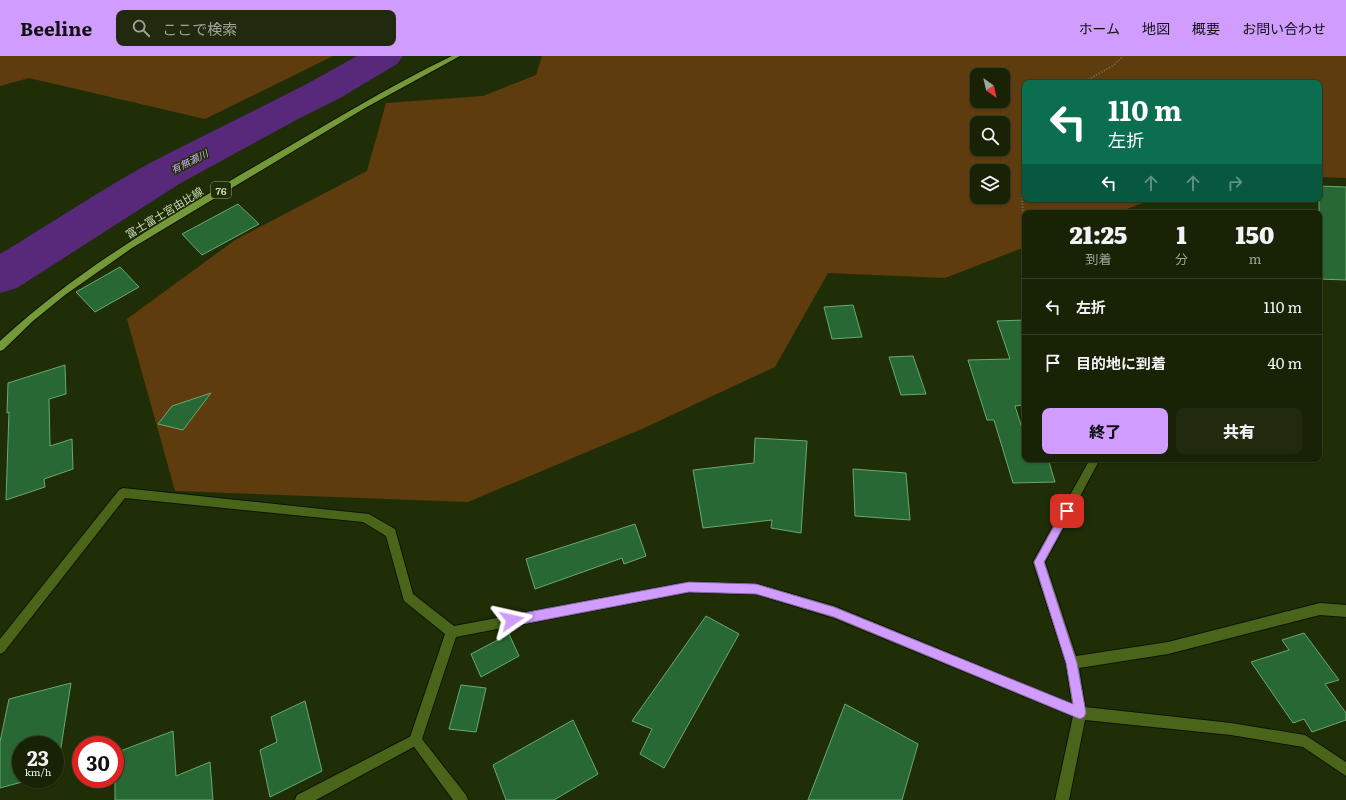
<!DOCTYPE html>
<html lang="ja">
<meta charset="utf-8">
<style>
:root{--surface:#182205;--page:#212a0f;--text:#f1f3f6;--muted:#9fa49a;--line:#363f27;--accent:#d09dfe}
body{margin:0;font-family:Literata,"Noto Sans JP",serif;background:var(--page);color:var(--text);height:100vh;display:flex;flex-direction:column;font-size:15px;white-space:nowrap}
*{box-sizing:border-box;margin:0}
p{font-size:13px;color:var(--muted)}
.icon{flex:none;width:22px;height:22px;fill:none;stroke:currentColor;stroke-width:2;stroke-linecap:round;stroke-linejoin:round}
.map{position:relative;flex:1;overflow:hidden}
.sheet{position:absolute;left:1022px;top:154px;width:300px;height:252px;display:flex;flex-direction:column;background:var(--surface);border-radius:8px;box-shadow:0 1px 3px #0004,0 0 0 1px var(--line)}
.sheet>*{flex:none}
.top-card{position:absolute;left:1022px;top:24px;width:300px;height:122px;border-radius:8px;box-shadow:0 1px 3px #0004,0 0 0 1px var(--line);background:#0b6e4f;color:#fff;overflow:hidden}
.needle{width:26px;rotate:146deg}
.controls{position:absolute;left:970px;top:12px;display:grid;gap:8px}
.controls a{display:grid;place-items:center;width:40px;height:40px;border-radius:8px;background:var(--surface);box-shadow:0 1px 3px #0004,0 0 0 1px var(--line);font-size:20px}
.speed{position:absolute;left:12px;top:680px;display:flex;gap:8px;font-size:20px;font-weight:700;text-align:center}
.speed>*{display:grid;place-content:center;width:52px;height:52px;border-radius:50%;background:var(--surface);box-shadow:0 1px 3px #0004,0 0 0 1px var(--line);line-height:1}
.speed small{font-size:10px;font-weight:400}
.speed .limit{border:6px solid #d22;background:#fff;color:#111}
.pin{position:absolute;display:grid;place-items:center;width:34px;height:34px;color:#fff;margin:-17px;border-radius:8px;box-shadow:0 2px 6px #0006}
.me{position:absolute;width:44px;margin:-22px;rotate:79deg;stroke-linejoin:round;filter:drop-shadow(0 0 3px #0008)}
.turn{display:flex;align-items:center;gap:14px;height:84px;padding:0 20px;font-size:18px}
.turn .icon{width:52px;height:52px;stroke-width:2.5}
.turn b{display:block;font-size:28px;line-height:34px}
.lanes{display:flex;align-items:center;height:38px;padding:0 20px;background:#0003;justify-content:center;gap:20px;direction:ltr}
.lanes .off{opacity:.35}
.eta{display:flex;justify-content:space-evenly;align-items:center;height:68px;text-align:center}
.eta b{font-size:24px;font-weight:800;line-height:28px}
.primary-button{display:flex;gap:8px;margin-top:auto;padding:8px 20px}
.primary-button a{flex:1;height:46px;border-radius:8px;background:var(--accent);color:#111;font-size:16px;font-weight:800;line-height:46px;text-align:center}
.primary-button a+a{background:var(--page);color:var(--text)}
ul{padding:0;list-style:none}
li{display:flex;align-items:center;gap:12px;height:56px;padding:0 20px;border-top:1px solid var(--line)}
li div{flex:1}
li b{display:block;font-size:15px}
li em{font-style:normal}
header{display:flex;align-items:center;gap:24px;box-sizing:border-box;height:56px;padding:0 20px;background:var(--accent);color:#111}
header strong{font-size:19px}
nav{display:flex;gap:22px;margin-inline-start:auto;font-size:14px}
.search{width:280px;height:36px;background:var(--page);display:flex;align-items:center;gap:10px;box-sizing:border-box;padding:0 14px;border-radius:8px;color:var(--muted);font-size:15px}
.map>svg:first-child{display:block}
.green{fill:#5f3c0e;fill-rule:evenodd}
.lines{fill:none;stroke-linecap:round;stroke-linejoin:round}
.river{fill:#58297b;fill-rule:evenodd}
.building{fill:#276834;stroke:#69a971}
.lane-casing{stroke:#0c1501;stroke-width:2}
.street-casing{stroke:#0c1501;stroke-width:2}
.primary-casing{stroke:#0c1501;stroke-width:2}
.path-far1{stroke:#5e6d47;stroke-width:2;stroke-dasharray:1.5 1.5;stroke-linecap:butt}
.path{stroke:#5e6d47;stroke-width:2.5;stroke-dasharray:2 2;stroke-linecap:butt}
.lane{fill:#4a651a;fill-rule:evenodd}
.street{fill:#4a651a;fill-rule:evenodd}
.primary{fill:#759939;fill-rule:evenodd}
.route{fill:#d09dfe;stroke:#8766a5}
.labels{text-anchor:middle;dominant-baseline:central;stroke-width:3;stroke-linejoin:round;paint-order:stroke}
.far-water-label{font-size:10px;font-style:italic;fill:#cfadf0;stroke:#202e07}
.shield{fill:#202e07;stroke:#97a782;stroke-width:1}
.shield-label{font-size:10px;font-weight:bold;fill:#cadbb6}
.street-label{font-size:11px;fill:#cadbb6;stroke:#202e07}
</style>
<header>
<strong>Beeline</strong>
<div class="search"><svg class="icon" aria-label="search" viewBox="0 0 24 24"><circle cx="10" cy="10" r="6"/><path d="M15 15l6 6"/></svg>ここで検索</div>
<nav><a>ホーム</a><a>地図</a><a>概要</a><a>お問い合わせ</a></nav>
</header>
<div class="map">
<svg width="1346" height="744" viewBox="0 0 1346 744">
<rect width="100%" height="100%" fill="#202e07"/>
<g class="green">
<polygon points="0,0 333,0 205,63 29,22 0,30"/>
<path d="M542 0H1346V122L1319 121V27H1025V143H1153L1116 157H1025V191L945 222 828 217 775 311 644 372 468 446 175 435 127 263 235 184 367 115 386 47 483 40 536 19ZM977 19H1003V45H977ZM977 67H1003V93H977ZM977 115H1003V141H977Z"/>
</g>
<g class="lines">
<path class="river" d="M357 0H403L397 8 340 42 298 63 179 128 17 232 0 237V198C50 168 99 135 150 107 219 71 290 39 357 0Z"/>
</g>
<g class="building">
<polygon points="1319,130 1346,131 1346,224 1319,223"/>
<polygon points="238,148 259,168 202,199 182,178"/>
<polygon points="120,211 139,231 95,256 76,236"/>
<polygon points="853,249 862,281 832,283 824,251"/>
<polygon points="1025,264 1025,349 1015,350 1025,382 1025,403 1048,403 1055,426 1013,427 994,364 987,364 968,304 1010,303 997,265"/>
<polygon points="913,300 926,338 901,339 889,301"/>
<polygon points="65,309 66,338 49,343 50,390 72,383 73,413 44,423 45,431 6,444 9,356 7,357 8,327"/>
<polygon points="211,337 183,374 158,368 172,350"/>
<polygon points="755,382 807,385 801,477 771,472 772,464 703,472 693,414 754,407"/>
<polygon points="853,413 906,417 910,464 855,460"/>
<polygon points="635,468 646,500 624,508 622,502 535,533 526,503"/>
<polygon points="706,560 739,578 664,712 640,698 652,673 632,665"/>
<polygon points="1304,577 1339,624 1325,628 1346,657 1346,664 1312,676 1304,663 1293,667 1251,606 1289,594 1282,584"/>
<polygon points="509,578 519,600 481,621 471,598"/>
<polygon points="71,627 57,717 55,717 55,689 21,689 21,723 33,723 0,732 0,686 9,643"/>
<polygon points="461,629 486,632 476,676 449,673"/>
<polygon points="305,645 322,715 270,741 260,694 277,686 271,661"/>
<polygon points="845,648 918,688 902,744 808,744"/>
<polygon points="573,664 598,718 554,744 506,744 493,709"/>
<polygon points="173,675 176,720 210,706 213,744 115,744 115,697"/>
</g>
<g class="lines">
<defs>
<polygon id="lane" points="415,678 419,680 421,684 419,688 316,744 295,744 297,739"/>
<polygon id="street" points="1090,403 1100,403 1045,506 1076,600 1168,586 1320,547 1346,549 1346,561 1320,559 1168,598 1079,612 1085,651 1231,667 1305,679 1346,706 1346,720 1303,691 1231,679 1085,664 1069,744 1055,744 1073,660 834,562 756,538 689,536 456,581 422,683 466,739 468,744 453,744 409,684 445,578 404,545 386,480 363,466 125,442 4,596 0,598 0,583 119,434 123,432 369,458 395,473 413,538 454,570 689,526 756,528 834,550 1072,648 1066,607 1033,506"/>
<path id="primary" d="M452 0H460L365 52 132 192 65 239 33 265 3 294 0 295V285C79 212 167 162 259 108 323 71 385 32 452 0Z"/>
</defs>
<use href="#lane" class="lane-casing"/>
<use href="#street" class="street-casing"/>
<use href="#primary" class="primary-casing"/>
<g class="path-far1">
<polyline points="1083,27 1114,9 1123,0"/>
<polyline points="1024,197 1022,137 1025,133"/>
</g>
<polyline class="path" points="1024,196 1025,214"/>
<use href="#lane" class="lane"/>
<use href="#street" class="street"/>
<use href="#primary" class="primary"/>
</g>
<polygon class="route" points="1067,450 1071,452 1072,455 1044,506 1077,607 1086,657 1084,661 1080,663 834,561 756,538 689,536 512,570 508,568 506,564 508,561 512,559 689,526 756,528 834,551 1073,648 1066,607 1034,506 1064,452"/>
<g class="labels">
<g class="far-water-label">
<text transform="translate(189 105) rotate(-27)">有無瀬川</text>
</g>
<rect class="shield" x="211" y="126" width="20" height="16" rx="3"/>
<g class="shield-label">
<text x="221" y="134">76</text>
</g>
<g class="street-label">
<text transform="translate(164 156) rotate(-31)">富士富士宮由比線</text>
</g>
</g>
</svg>
<div class="controls">
<a><svg class="needle" viewBox="-14 -14 28 28"><path d="M0-13l5 13h-10z" fill="#e53935"/><path d="M0 13l5-13h-10z" fill="#9fa49a"/></svg></a>
<a><svg class="icon" aria-label="search" viewBox="0 0 24 24"><circle cx="10" cy="10" r="6"/><path d="M15 15l6 6"/></svg></a>
<a><svg class="icon" aria-label="layers" viewBox="0 0 24 24"><path d="M12 4l9 5-9 5-9-5zM3 14l9 5 9-5"/></svg></a>
</div>
<div class="speed"><div>23<small>km/h</small></div><div class="limit">30</div></div>
<div class="pin" style="left:1067px;top:455px;background:#d93025"><svg class="icon" aria-label="arrive" viewBox="0 0 24 24"><path d="M6 21V4h12l-3 4 3 4H6"/></svg></div>
<svg class="me" style="left:512px;top:564px" viewBox="-20 -20 40 40"><path d="M0-17L14 15 0 8-14 15z" fill="#d09dfe" stroke="#fff" stroke-width="4"/></svg>
<div class="top-card">
<div class="turn"><svg class="icon" aria-label="left" viewBox="0 0 24 24"><path d="M17 20v-9H6M10 6l-5 5 5 5"/></svg><div><b>110 m</b>左折</div></div>
<div class="lanes"><svg class="icon" aria-label="left" viewBox="0 0 24 24"><path d="M17 20v-9H6M10 6l-5 5 5 5"/></svg><svg class="icon off" aria-label="ahead" viewBox="0 0 24 24"><path d="M12 20V5M6 11l6-6 6 6"/></svg><svg class="icon off" aria-label="ahead" viewBox="0 0 24 24"><path d="M12 20V5M6 11l6-6 6 6"/></svg><svg class="icon off" aria-label="right" viewBox="0 0 24 24"><path d="M7 20v-9h11M14 6l5 5-5 5"/></svg></div>
</div>
<section class="sheet">
<div class="eta">
<div><b>21:25</b><p>到着</p></div>
<div><b>1</b><p>分</p></div>
<div><b>150</b><p>m</p></div>
</div>
<ul>
<li><svg class="icon" aria-label="left" viewBox="0 0 24 24"><path d="M17 20v-9H6M10 6l-5 5 5 5"/></svg><div><b>左折</b></div><em>110 m</em></li>
<li><svg class="icon" aria-label="arrive" viewBox="0 0 24 24"><path d="M6 21V4h12l-3 4 3 4H6"/></svg><div><b>目的地に到着</b></div><em>40 m</em></li>
</ul>
<div class="primary-button"><a>終了</a><a>共有</a></div>
</section>
</div>
